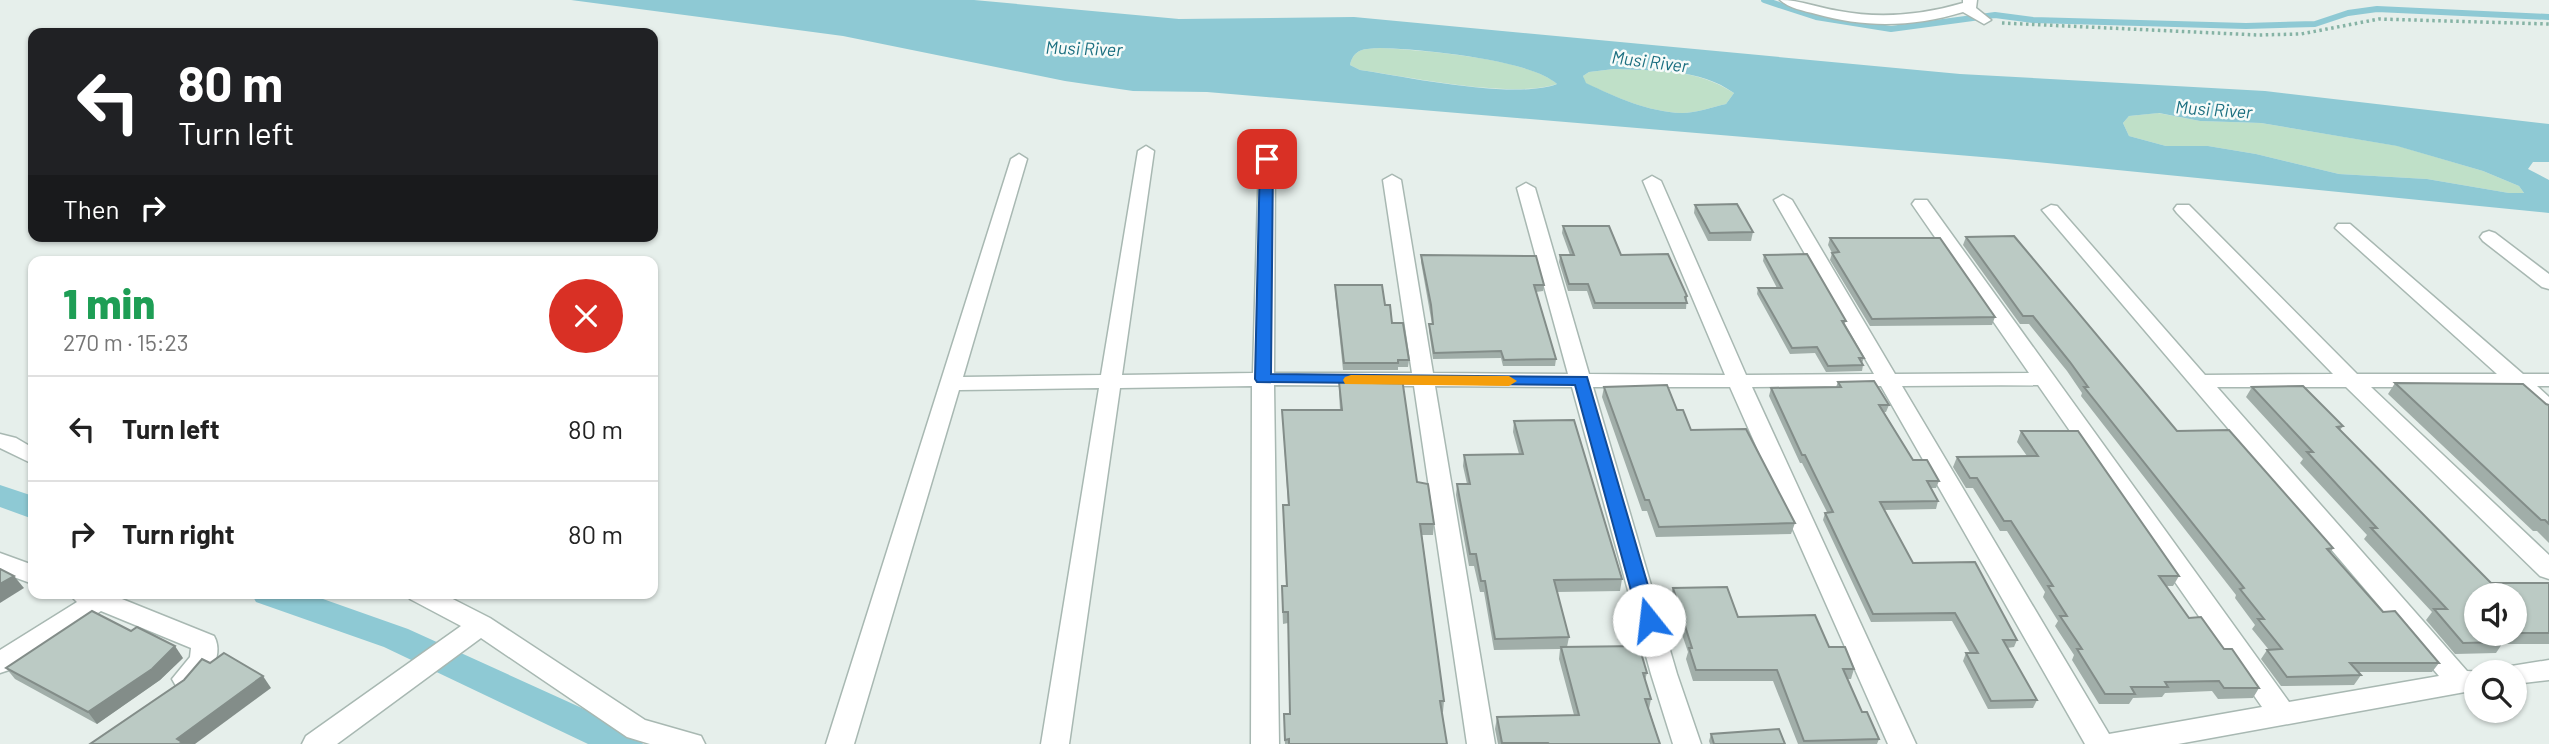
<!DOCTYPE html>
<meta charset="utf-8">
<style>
:root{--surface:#fff;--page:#f6f6f6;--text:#222;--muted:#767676;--line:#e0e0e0}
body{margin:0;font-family:Barlow,sans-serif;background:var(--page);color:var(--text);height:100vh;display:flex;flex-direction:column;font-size:26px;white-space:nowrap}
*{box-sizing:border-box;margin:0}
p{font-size:23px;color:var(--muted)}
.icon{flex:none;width:38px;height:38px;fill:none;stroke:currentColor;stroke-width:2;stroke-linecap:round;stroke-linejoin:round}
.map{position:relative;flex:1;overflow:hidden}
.sheet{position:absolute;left:28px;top:256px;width:630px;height:343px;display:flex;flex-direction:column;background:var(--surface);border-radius:14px;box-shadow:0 2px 5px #0004}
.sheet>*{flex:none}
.top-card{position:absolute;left:28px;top:28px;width:630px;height:214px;border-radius:14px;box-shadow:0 2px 5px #0004;background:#202124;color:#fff;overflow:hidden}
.tools{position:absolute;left:2464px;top:583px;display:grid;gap:14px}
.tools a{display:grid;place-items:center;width:63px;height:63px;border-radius:50%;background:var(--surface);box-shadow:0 2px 5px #0004;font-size:35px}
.pin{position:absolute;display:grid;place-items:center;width:60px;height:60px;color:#fff;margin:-30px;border-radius:14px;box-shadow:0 4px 10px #0006}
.me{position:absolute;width:77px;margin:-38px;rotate:344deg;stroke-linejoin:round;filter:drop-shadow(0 0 5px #0008)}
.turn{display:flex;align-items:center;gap:24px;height:147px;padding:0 35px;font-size:32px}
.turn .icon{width:91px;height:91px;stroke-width:2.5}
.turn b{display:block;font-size:49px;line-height:60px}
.then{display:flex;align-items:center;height:66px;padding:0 35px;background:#0003;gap:14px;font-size:26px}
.round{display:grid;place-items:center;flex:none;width:74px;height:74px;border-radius:37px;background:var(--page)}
.overview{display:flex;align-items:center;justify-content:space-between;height:119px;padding:0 35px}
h1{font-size:42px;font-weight:800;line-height:52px;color:#1e9e55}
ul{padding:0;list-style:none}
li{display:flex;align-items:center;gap:21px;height:105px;padding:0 35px;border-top:2px solid var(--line)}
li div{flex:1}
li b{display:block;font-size:26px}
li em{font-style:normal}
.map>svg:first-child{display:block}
.green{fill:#bfe0c8}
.water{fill:#8ec9d4;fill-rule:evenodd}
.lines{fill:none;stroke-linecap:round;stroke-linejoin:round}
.stream{stroke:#8ec9d4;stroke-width:6}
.canal{fill:#8ec9d4;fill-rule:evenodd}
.minor-casing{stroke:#a8b8b2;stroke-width:3}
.path{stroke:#86b3a5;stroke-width:3.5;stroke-dasharray:2.5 3.5;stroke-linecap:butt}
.minor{fill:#fff;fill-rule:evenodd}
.wall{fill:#a1aea9}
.shaded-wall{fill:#838d89}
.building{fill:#bbcac4;stroke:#838d89;stroke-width:2}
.route{fill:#1a73e8;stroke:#114b97;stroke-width:2}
.slow{fill:#f59e0b}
.labels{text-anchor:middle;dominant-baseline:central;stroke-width:5;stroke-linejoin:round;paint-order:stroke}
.far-water-label{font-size:18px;font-style:italic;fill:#1c6f80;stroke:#f7fbf9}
</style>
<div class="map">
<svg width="2549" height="744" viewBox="0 0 2549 744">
<rect width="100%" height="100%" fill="#e6efeb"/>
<g class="green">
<path d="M1380 48C1422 50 1527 58 1557 84 1512 99 1410 77 1360 70L1350 65C1354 48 1365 49 1380 48Z"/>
<path d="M1614 69C1659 71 1695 68 1734 93L1726 104C1712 107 1696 113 1682 113 1648 112 1616 97 1585 83L1583 76 1589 72Z"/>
<polygon points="2158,113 2200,121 2261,123 2398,146 2483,171 2519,186 2524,193 2509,193 2427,179 2339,174 2256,154 2208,146 2166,146 2129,136 2123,123 2129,116"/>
</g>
<path class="water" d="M571 0H974L1179 19 1354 17 1960 74 2265 91 2549 124V162H2533L2528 169 2549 180V213L2006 159 1207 92 1133 91 1065 81 843 36ZM1380 48C1419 49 1530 59 1557 84 1516 100 1407 77 1360 70L1350 65C1354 48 1365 49 1380 48ZM1614 69C1655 71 1699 68 1734 93L1726 104C1712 107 1696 113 1682 113 1648 112 1616 97 1586 83L1583 76 1589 72ZM2159 113 2200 121 2261 123 2397 146 2483 171 2519 186 2524 193H2509L2427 179 2339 174 2256 154 2208 146H2166L2129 136 2123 123 2129 116Z"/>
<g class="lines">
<polyline class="stream" points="1764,0 1816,17 1891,29 1995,15 2033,20 2246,26 2315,24 2348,13 2377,9 2549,17"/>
<g class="canal">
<polygon points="0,485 33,496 33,519 0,507"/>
<polygon points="251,593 306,593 408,629 637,733 643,744 588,744 384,647 256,602"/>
</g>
<defs>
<g id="minor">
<path d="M1780 0C1801 0 1818 8 1839 11 1881 19 1922 15 1963 3V0H1977L1976 8 1991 20 1984 24 1963 12C1914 27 1865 28 1816 14 1804 11 1789 8 1780 0Z"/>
<path d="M1146 146 1154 151 1122 375 1253 373 1259 159 1267 154 1275 159 1274 373H1412L1383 180 1392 175 1401 180 1433 373 1568 374 1517 188 1526 183 1535 188 1589 374 1725 375 1643 181 1652 176 1661 181 1746 375 1874 374 1774 200 1783 195 1792 200 1895 374 2029 373 1912 204 1915 200H1927L2289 702 2439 676 2042 210 2051 205 2057 206 2205 375 2333 374 2177 213 2174 209 2177 205H2189L2357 374H2497L2335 228 2338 224H2350L2523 374H2549V386H2537L2549 397V415L2541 413 2512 387H2371L2549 555V579L2540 576 2346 387H2217L2467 671 2484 672H2476V690L2178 744H2085L1881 386 1752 387 1916 744H1888L1730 387H1593L1677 674 1701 744H1673L1651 674 1572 387 1435 386 1495 744H1467L1414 386 1274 385 1279 744H1251L1252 386 1120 388 1069 744H1041L1099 388 959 390 854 744H826L1011 159 1019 154 1027 159 963 377 1101 375 1138 151ZM2038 385 2262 707 2109 734 1902 386Z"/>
<polygon points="2489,231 2495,233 2549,274 2549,289 2542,287 2483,241 2480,237 2483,233"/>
<polygon points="0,434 16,438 33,448 33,464 0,448"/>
<polygon points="0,553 33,565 33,584 0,572"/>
<path d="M68 593H107L214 636C227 659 201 694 176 686L172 679 190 657 191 648 101 611 9 670 0 673V650L77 602Z"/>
<polygon points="406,593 441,593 490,618 645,720 701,736 705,744 650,744 627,737 481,638 337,744 302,744 306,736 461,626 410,599"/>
<polygon points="2549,660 2549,680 2515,684 2515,672 2503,672 2505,667"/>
</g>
</defs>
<use href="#minor" class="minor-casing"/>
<polyline class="path" points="2002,23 2258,35 2301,34 2379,19 2549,24"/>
<use href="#minor" class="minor"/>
</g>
<g class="wall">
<polygon points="1695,205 1753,232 1751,241 1708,241 1694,213"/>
<polygon points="1563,226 1621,255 1687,296 1686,309 1593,309 1587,291 1568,291 1559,262 1560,255 1570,255 1562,233"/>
<polygon points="1966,237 2177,431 2333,548 2331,552 2383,612 2439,663 2432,672 2358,672 2361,675 2354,685 2281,686 2261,659 2267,650 2269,650 2252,629 2255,625 2235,598 2236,595 2081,396 2082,393 2067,371 2029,324 2020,324 1963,245"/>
<polygon points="1830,238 1995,317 1992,325 1870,326 1830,260 1832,253 1828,245"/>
<polygon points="1421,255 1544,285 1543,291 1536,292 1556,359 1555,366 1503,366 1501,358 1433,359 1429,330 1429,324 1432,324 1421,262"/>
<polygon points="1764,255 1846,321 1844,325 1864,358 1862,363 1863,365 1862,371 1826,372 1815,353 1790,354 1757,294 1758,288 1777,288 1763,261"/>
<polygon points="1335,285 1385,305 1409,360 1408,367 1398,367 1398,370 1343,370 1335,292"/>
<polygon points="1346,377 1417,482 1434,524 1433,535 1422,535 1444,701 1443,712 1442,712 1447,744 1285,744 1284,714 1290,714 1288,623 1283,624 1282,598 1282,586 1286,586 1283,505 1288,505 1282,410 1340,410 1339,393 1339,382 1345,382"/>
<polygon points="1838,382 1889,405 1886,412 1884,412 1913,460 1939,481 1936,488 1931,488 1938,501 1936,509 1884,510 1913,563 2017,640 2014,647 2007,648 2037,700 2033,708 1988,709 1963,661 1966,653 1970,653 1952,621 1871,622 1823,520 1825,513 1827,512 1802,463 1800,463 1769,396 1771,388 1836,387"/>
<polygon points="2395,383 2549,405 2549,543 2537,531 2533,531 2388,394"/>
<polygon points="1604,387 1677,410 1691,430 1795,523 1791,534 1656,537 1647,511 1642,511 1602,397"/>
<polygon points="2252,387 2343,426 2340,430 2491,583 2549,583 2549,644 2502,644 2496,653 2455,654 2426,620 2432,612 2364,539 2367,535 2300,463 2303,459 2246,397"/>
<polygon points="1514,421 1622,579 1620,591 1557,592 1569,637 1567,647 1647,673 1645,680 1651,699 1649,709 1660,744 1498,744 1495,729 1497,717 1574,715 1559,659 1560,649 1494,650 1484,592 1480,592 1474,566 1469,566 1456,495 1457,484 1467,484 1463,466 1464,455 1519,454 1513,432"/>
<polygon points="2021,431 2179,576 2173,586 2167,586 2189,618 2224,649 2259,688 2253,698 2218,699 2212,691 2165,693 2162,697 2133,698 2129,704 2099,704 2072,660 2074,655 2055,626 2058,621 2043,597 2045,592 2007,531 2000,531 1973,488 1966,488 1953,467 1957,457 2027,456 2017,442"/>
<polygon points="1673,588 1738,617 1829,647 1854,669 1851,679 1847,679 1862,712 1879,739 1877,744 1798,744 1773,681 1693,681 1686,659 1688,652 1670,599"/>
<polygon points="183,658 160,680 97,724 15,679 6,668"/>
<polygon points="1711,734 1785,744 1710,744 1709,741"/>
</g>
<g class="shaded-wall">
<polygon points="14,576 24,588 0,603 0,584"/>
<polygon points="175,646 183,658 160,680 97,724 88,712"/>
<polygon points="263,676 271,688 195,744 179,744 177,739"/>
</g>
<g class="building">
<polygon points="1737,204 1753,232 1710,233 1695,205"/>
<polygon points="1563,226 1609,226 1621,255 1668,254 1687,296 1685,297 1687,303 1595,303 1588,284 1569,284 1560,255 1574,255"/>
<polygon points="2014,236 2177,431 2229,430 2333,548 2327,549 2383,612 2395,611 2439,663 2350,663 2361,675 2287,677 2267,650 2282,649 2258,619 2264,619 2240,589 2244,588 2084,387 2088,387 2070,362 2033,316 2023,316 1966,237"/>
<polygon points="1830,238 1940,238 1995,317 1872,319 1832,253 1839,252"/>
<polygon points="1807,254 1846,321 1842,321 1864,358 1859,358 1863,365 1828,366 1817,347 1792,348 1758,288 1782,288 1764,255"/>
<polygon points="1421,255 1536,256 1544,285 1534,285 1556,359 1504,360 1501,351 1434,353 1429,324 1433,324 1431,305"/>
<polygon points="1335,285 1382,285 1385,305 1390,305 1392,323 1403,323 1409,360 1398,360 1398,363 1344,363"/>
<polygon points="1346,377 1402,378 1417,482 1428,484 1434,524 1420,524 1444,701 1440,701 1447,744 1289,744 1289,739 1285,740 1284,714 1290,714 1288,612 1283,612 1282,586 1287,586 1283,505 1289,505 1282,410 1342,410 1339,382 1346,382"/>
<polygon points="1874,381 1889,405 1879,405 1913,460 1927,460 1939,481 1927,481 1938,501 1880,502 1913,563 1975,562 2017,640 2003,640 2037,700 1991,701 1966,653 1978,653 1955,613 1873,614 1825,513 1833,512 1805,455 1802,455 1771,388 1841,387 1838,382"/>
<polygon points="2395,383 2523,384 2546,404 2549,405 2549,524 2545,520 2541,520"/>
<polygon points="1667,385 1677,410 1683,410 1691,430 1746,429 1795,523 1659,527 1649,500 1645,500 1604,387"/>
<polygon points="2303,386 2343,426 2337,427 2491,583 2549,583 2549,633 2515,633 2515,595 2476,595 2476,634 2496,634 2504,642 2463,643 2434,609 2447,609 2371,528 2377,528 2307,452 2313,452 2252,387"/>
<polygon points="1574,420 1622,579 1554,580 1569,637 1495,639 1485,581 1481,581 1476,554 1470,554 1457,484 1470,484 1464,455 1523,454 1514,421"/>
<polygon points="2021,431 2078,431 2179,576 2159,576 2189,618 2201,617 2224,649 2232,649 2259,688 2224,688 2219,681 2165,682 2168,687 2131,687 2135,694 2105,694 2077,649 2082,649 2060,616 2067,616 2048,586 2053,586 2011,521 2004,521 1977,478 1970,478 1957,457 2038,456"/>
<polygon points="0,569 14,576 0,584"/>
<polygon points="1727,587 1738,617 1815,615 1829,647 1845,647 1854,669 1843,669 1862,712 1867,712 1879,739 1804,741 1777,670 1696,670 1689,648 1692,648 1673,588"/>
<polygon points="92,611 131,631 137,627 175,646 152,669 88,712 6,668"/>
<polygon points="1639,646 1647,673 1643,673 1651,699 1645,699 1660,744 1549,744 1548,743 1502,743 1497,717 1579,715 1561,647"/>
<polygon points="224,653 263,676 177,739 182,742 179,744 90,744 184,680 202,659 210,663"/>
<polygon points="1779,729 1785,744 1714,744 1711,734"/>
</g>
<polygon class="route" points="1267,155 1273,159 1271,374 1587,377 1658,620 1656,626 1649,628 1642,626 1639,620 1575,385 1257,382 1255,379 1260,159"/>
<polygon class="slow" points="1351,375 1509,376 1517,381 1509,386 1345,384 1343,380 1345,377"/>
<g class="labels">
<g class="far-water-label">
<text transform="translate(1084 48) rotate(2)">Musi River</text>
<text transform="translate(1650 61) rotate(7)">Musi River</text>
<text transform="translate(2214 109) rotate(4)">Musi River</text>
</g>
</g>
</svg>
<div class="tools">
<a><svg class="icon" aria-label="sound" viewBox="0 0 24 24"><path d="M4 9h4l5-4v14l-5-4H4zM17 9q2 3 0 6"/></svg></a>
<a><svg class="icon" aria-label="search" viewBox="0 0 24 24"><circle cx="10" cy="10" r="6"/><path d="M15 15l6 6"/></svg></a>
</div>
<div class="pin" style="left:1267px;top:159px;background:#d93025"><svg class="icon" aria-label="arrive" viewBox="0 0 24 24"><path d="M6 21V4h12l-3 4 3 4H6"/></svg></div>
<svg class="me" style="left:1649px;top:620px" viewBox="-20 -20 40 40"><circle r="19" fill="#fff"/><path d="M0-13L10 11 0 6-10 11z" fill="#1a73e8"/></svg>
<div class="top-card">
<div class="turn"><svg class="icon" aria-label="left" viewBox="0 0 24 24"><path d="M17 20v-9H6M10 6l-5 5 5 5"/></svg><div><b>80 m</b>Turn left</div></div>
<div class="then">Then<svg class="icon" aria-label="right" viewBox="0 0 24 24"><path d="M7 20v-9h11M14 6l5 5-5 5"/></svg></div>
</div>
<section class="sheet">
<div class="overview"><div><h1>1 min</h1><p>270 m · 15:23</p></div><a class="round" style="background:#d93025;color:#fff"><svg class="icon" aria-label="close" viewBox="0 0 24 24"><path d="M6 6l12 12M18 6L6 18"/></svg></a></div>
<ul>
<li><svg class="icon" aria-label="left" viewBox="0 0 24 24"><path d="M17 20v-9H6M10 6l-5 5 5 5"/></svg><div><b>Turn left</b></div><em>80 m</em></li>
<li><svg class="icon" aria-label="right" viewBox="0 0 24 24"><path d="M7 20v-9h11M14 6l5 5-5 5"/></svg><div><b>Turn right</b></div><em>80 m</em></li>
</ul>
</section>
</div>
